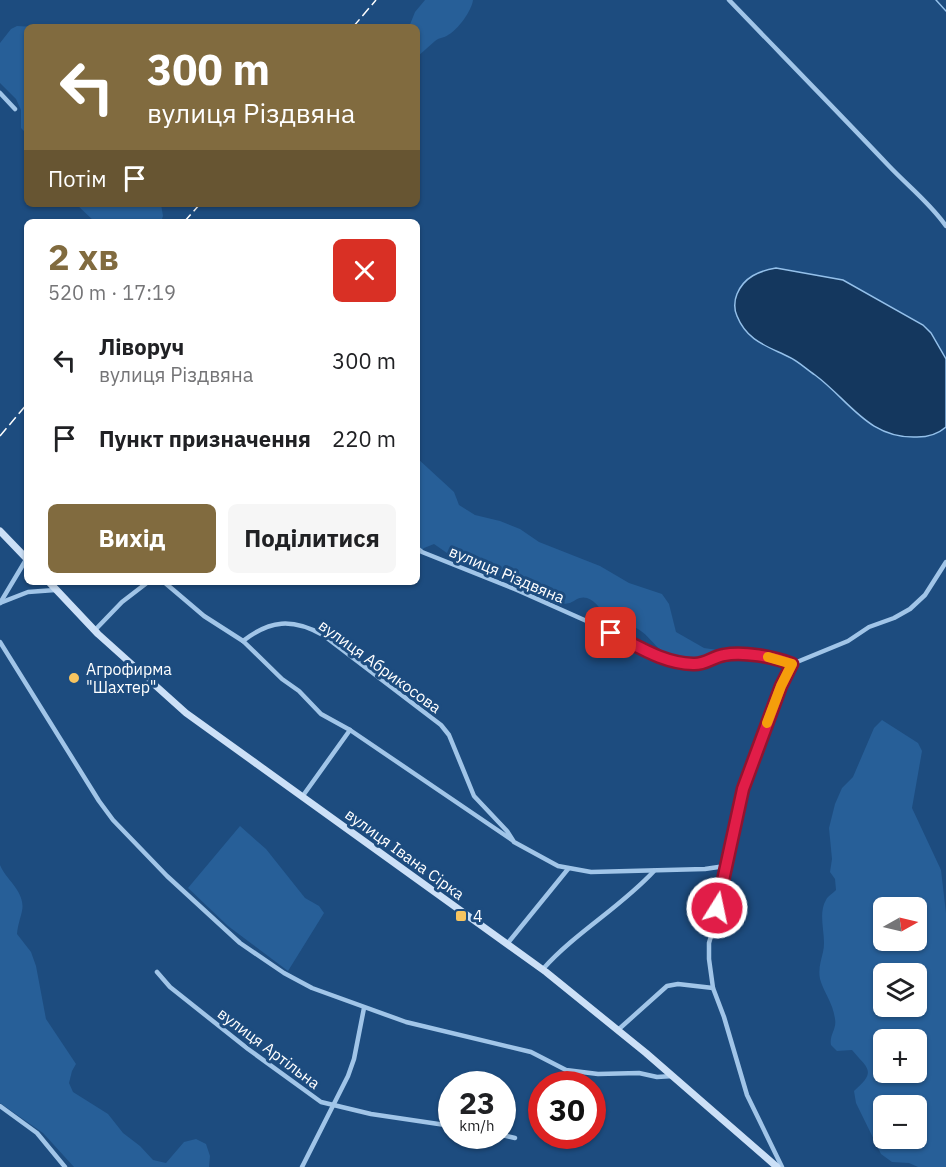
<!DOCTYPE html>
<html lang="uk">
<meta charset="utf-8">
<style>
:root{--surface:#fff;--page:#f6f6f6;--text:#202124;--muted:#757577;--accent:#816b3f}
body{margin:0;font-family:"IBM Plex Sans",sans-serif;background:var(--page);color:var(--text);height:100vh;display:flex;flex-direction:column;font-size:22px;white-space:nowrap}
*{box-sizing:border-box;margin:0}
p{font-size:20px;color:var(--muted)}
.icon{flex:none;width:33px;height:33px;fill:none;stroke:currentColor;stroke-width:2;stroke-linecap:round;stroke-linejoin:round}
.map{position:relative;flex:1;overflow:hidden}
.drawer{position:absolute;left:24px;top:219px;width:396px;height:366px;display:flex;flex-direction:column;background:var(--surface);border-radius:9px;box-shadow:0 2px 4px #0004}
.drawer>*{flex:none}
.guide{position:absolute;left:24px;top:24px;width:396px;height:183px;border-radius:9px;box-shadow:0 2px 4px #0004;background:#816b3f;color:#fff;overflow:hidden}
.needle{width:39px;rotate:82deg}
.controls{position:absolute;left:873px;top:897px;display:grid;gap:12px}
.controls a{display:grid;place-items:center;width:54px;height:54px;border-radius:9px;background:var(--surface);box-shadow:0 2px 4px #0004;font-size:30px}
.speed{position:absolute;left:438px;top:1071px;display:flex;gap:12px;font-size:30px;font-weight:700;text-align:center}
.speed>*{display:grid;place-content:center;width:78px;height:78px;border-radius:50%;background:var(--surface);box-shadow:0 2px 4px #0004;line-height:1}
.speed small{font-size:15px;font-weight:400}
.speed .limit{border:9px solid #d22;background:#fff;color:#111}
.pin{position:absolute;display:grid;place-items:center;width:51px;height:51px;color:#fff;margin:-26px;border-radius:12px;box-shadow:0 3px 9px #0006}
.me{position:absolute;width:66px;margin:-33px;rotate:10deg;stroke-linejoin:round;filter:drop-shadow(0 0 4px #0008)}
.turn{display:flex;align-items:center;gap:21px;height:126px;padding:0 24px;font-size:27px}
.turn .icon{width:78px;height:78px;stroke-width:2.5}
.turn b{display:block;font-size:42px;line-height:51px}
.then{display:flex;align-items:center;height:57px;padding:0 24px;background:#0003;gap:12px;font-size:22px}
.round{display:grid;place-items:center;flex:none;width:63px;height:63px;border-radius:9px;background:var(--page)}
.summary{display:flex;align-items:center;justify-content:space-between;height:102px;padding:0 24px}
h1{font-size:36px;font-weight:700;line-height:45px;color:var(--accent)}
.action{display:flex;gap:12px;margin-top:auto;padding:12px 24px}
.action a{flex:1;height:69px;border-radius:9px;background:var(--accent);color:#fff;font-size:24px;font-weight:700;line-height:69px;text-align:center}
.action a+a{background:var(--page);color:var(--text)}
ul{padding:0;list-style:none}
li{display:flex;align-items:center;gap:18px;height:78px;padding:0 24px}
li div{flex:1}
li b{display:block;font-size:22px}
li em{font-style:normal}
.map>svg:first-child{display:block}
.green{fill:#275f98;fill-rule:evenodd}
.water{fill:#14375e;stroke:#94c0ea;stroke-width:1.5}
.lines{fill:none;stroke-linecap:round;stroke-linejoin:round}
.stream{stroke:#94c0ea;stroke-width:1.5}
.street{stroke:#a1c5e8;stroke-width:4.5}
.secondary{stroke:#cce0f7;stroke-width:7}
.rail{stroke:#fff;stroke-width:1.5;stroke-dasharray:10 4.5;stroke-linecap:butt}
.route-casing{stroke:#92132f;stroke-width:15}
.route{stroke:#e11d48;stroke-width:10}
.slow{stroke:#f59e0b;stroke-width:10}
.poi-dot{fill:#f8c560;stroke:#1d4c7f;stroke-width:2}
.labels{text-anchor:middle;dominant-baseline:central;stroke-width:6;stroke-linejoin:round;paint-order:stroke}
.street-label{font-size:16px;fill:#fff;stroke:#1d4c7f}
.poi-label{font-size:16px;fill:#fff;stroke:#1d4c7f;text-anchor:start}
</style>
<div class="map">
<svg width="946" height="1167" viewBox="0 0 946 1167">
<rect width="100%" height="100%" fill="#1d4c7f"/>
<g class="green">
<path d="M425 0H473C472 10 458 30 448 35 444 38 440 37 435 41 429 46 423 52 417 57V27H409L415 12Z"/>
<polygon points="17,26 36,27 27,27 27,134 21,128 21,110 16,99 0,83 0,43 11,29"/>
<polygon points="76,204 161,204 163,216 161,222 95,222"/>
<path d="M417 458 454 492 459 505 475 515 500 521 520 529 539 542 600 566 629 583 662 594 669 604 676 632 704 648 724 651C705 658 679 662 661 650 654 645 648 635 638 629 628 623 617 622 608 616 600 611 597 601 587 598 580 596 576 600 570 603 566 604 561 604 556 604L532 587 520 581 491 574 473 559 447 553 434 544 424 548 417 555Z"/>
<path d="M882 720 918 743 922 751 912 808 941 870 946 913V1167H918L909 1163 892 1162 881 1154 856 1103 854 1091C877 1071 868 1069 852 1050L837 1051 831 1045C829 1035 837 1029 835 1019 833 1003 824 993 820 979 818 969 821 961 823 952 827 936 817 915 826 900 827 897 833 893 836 890L835 879 830 872 832 859 829 828 835 804 842 788 853 777 874 728ZM884 908H916V940H884ZM884 974H916V1006H884ZM884 1040H916V1072H884ZM884 1106H916V1138H884Z"/>
<polygon points="240,826 266,849 305,898 319,906 324,913 288,971 228,926 188,888"/>
<path d="M0 865C6 880 26 892 22 911 20 920 18 924 17 934L31 952 36 966 46 1019 76 1064 72 1071 69 1083 73 1092 108 1114 123 1133 140 1146 153 1160 166 1163 184 1142 196 1139 206 1144 210 1156 209 1167H74L43 1133 0 1103Z"/>
</g>
<path class="water" d="M776 268 843 280 923 325 931 333 946 359V427C938 434 927 437 917 437 868 439 849 400 815 375 806 369 798 361 789 357 767 346 747 341 737 316 734 310 734 301 737 294 744 277 759 271 776 268Z"/>
<g class="lines">
<polyline class="stream" points="936,0 946,11"/>
<g class="street">
<path d="M729 0C782 55 836 110 889 166 908 186 930 203 946 226"/>
<polyline points="0,93 15,109"/>
<polyline points="417,548 422,552 517,590 600,627 654,656 692,664 702,664 724,654 768,657 792,664"/>
<polyline points="164,582 204,616 243,641 282,679 299,691 321,714 350,730 512,840"/>
<polyline points="0,603 28,592 55,590"/>
<polyline points="0,603 27,558"/>
<polyline points="95,630 122,602 148,582"/>
<path d="M243 641C270 620 292 618 323 635L441 725 449 735 474 796 507 831 514 842 558 866 591 872 705 869 725 866"/>
<polyline points="0,642 99,801 113,820 167,876 240,943 284,973 312,988 406,1022 531,1052 566,1070 598,1074 639,1073 657,1077 673,1076"/>
<polyline points="302,797 350,730"/>
<polyline points="507,944 568,869"/>
<path d="M543 969C576 932 621 907 654 871"/>
<polyline points="157,972 170,987 248,1049 321,1102 371,1114 452,1126"/>
<polyline points="619,1029 667,986 678,984 713,988"/>
<polyline points="0,1106 37,1133 65,1167"/>
<polyline points="502,1135 515,1138"/>
<polyline points="302,1167 348,1076 354,1059 364,1008"/>
<polyline points="782,1167 747,1095 724,1017 713,988 709,959 709,943 716,919 720,888 743,789 781,686 792,664 848,641 869,627 894,618 910,609 925,595 946,562"/>
</g>
<g class="secondary">
<polyline points="0,531 27,559"/>
<polyline points="49,582 98,634 186,713 546,972 646,1053 777,1167"/>
</g>
<g class="rail">
<polyline points="353,27 376,0"/>
<polyline points="184,222 200,204"/>
<polyline points="0,436 27,404"/>
</g>
</g>
<g class="lines">
<defs>
<path id="route" d="M611 633C638 646 662 663 693 664 705 665 712 657 724 655 743 651 774 657 792 664L781 686 743 789 717 908"/>
</defs>
<use href="#route" class="route-casing"/>
<use href="#route" class="route"/>
<polyline class="slow" points="767,723 781,686 792,664 768,657"/>
</g>
<g class="poi-dot">
<circle cx="74" cy="678" r="6"/>
<rect x="455" y="910" width="12" height="12" rx="3"/>
</g>
<g class="labels">
<g class="street-label">
<text transform="translate(507 574) rotate(23)">вулиця Різдвяна</text>
<text transform="translate(380 666) rotate(36)">вулиця Абрикосова</text>
<text transform="translate(405 854) rotate(36)">вулиця Івана Сірка</text>
<text transform="translate(269 1048) rotate(37)">вулиця Артільна</text>
</g>
<g class="poi-label">
<text x="86" y="669">Агрофирма<tspan x="86" dy="18">"Шахтер"</tspan></text>
<text x="473" y="916">4</text>
</g>
</g>
</svg>
<div class="controls">
<a><svg class="needle" viewBox="-14 -14 28 28"><path d="M0-13l5 13h-10z" fill="#e53935"/><path d="M0 13l5-13h-10z" fill="#757577"/></svg></a>
<a><svg class="icon" aria-label="layers" viewBox="0 0 24 24"><path d="M12 4l9 5-9 5-9-5zM3 14l9 5 9-5"/></svg></a>
<a>+</a>
<a>−</a>
</div>
<div class="speed"><div>23<small>km/h</small></div><div class="limit">30</div></div>
<div class="pin" style="left:611px;top:633px;background:#d93025"><svg class="icon" aria-label="arrive" viewBox="0 0 24 24"><path d="M6 21V4h12l-3 4 3 4H6"/></svg></div>
<svg class="me" style="left:717px;top:908px" viewBox="-20 -20 40 40"><circle r="17" fill="#e11d48" stroke="#fff" stroke-width="3"/><path d="M0-11L8 9 0 5-8 9z" fill="#fff"/></svg>
<div class="guide">
<div class="turn"><svg class="icon" aria-label="left" viewBox="0 0 24 24"><path d="M17 20v-9H6M10 6l-5 5 5 5"/></svg><div><b>300 m</b>вулиця Різдвяна</div></div>
<div class="then">Потім<svg class="icon" aria-label="arrive" viewBox="0 0 24 24"><path d="M6 21V4h12l-3 4 3 4H6"/></svg></div>
</div>
<section class="drawer">
<div class="summary"><div><h1>2 хв</h1><p>520 m · 17:19</p></div><a class="round" style="background:#d93025;color:#fff"><svg class="icon" aria-label="close" viewBox="0 0 24 24"><path d="M6 6l12 12M18 6L6 18"/></svg></a></div>
<ul>
<li><svg class="icon" aria-label="left" viewBox="0 0 24 24"><path d="M17 20v-9H6M10 6l-5 5 5 5"/></svg><div><b>Ліворуч</b><p>вулиця Різдвяна</p></div><em>300 m</em></li>
<li><svg class="icon" aria-label="arrive" viewBox="0 0 24 24"><path d="M6 21V4h12l-3 4 3 4H6"/></svg><div><b>Пункт призначення</b></div><em>220 m</em></li>
</ul>
<div class="action"><a>Вихід</a><a>Поділитися</a></div>
</section>
</div>
